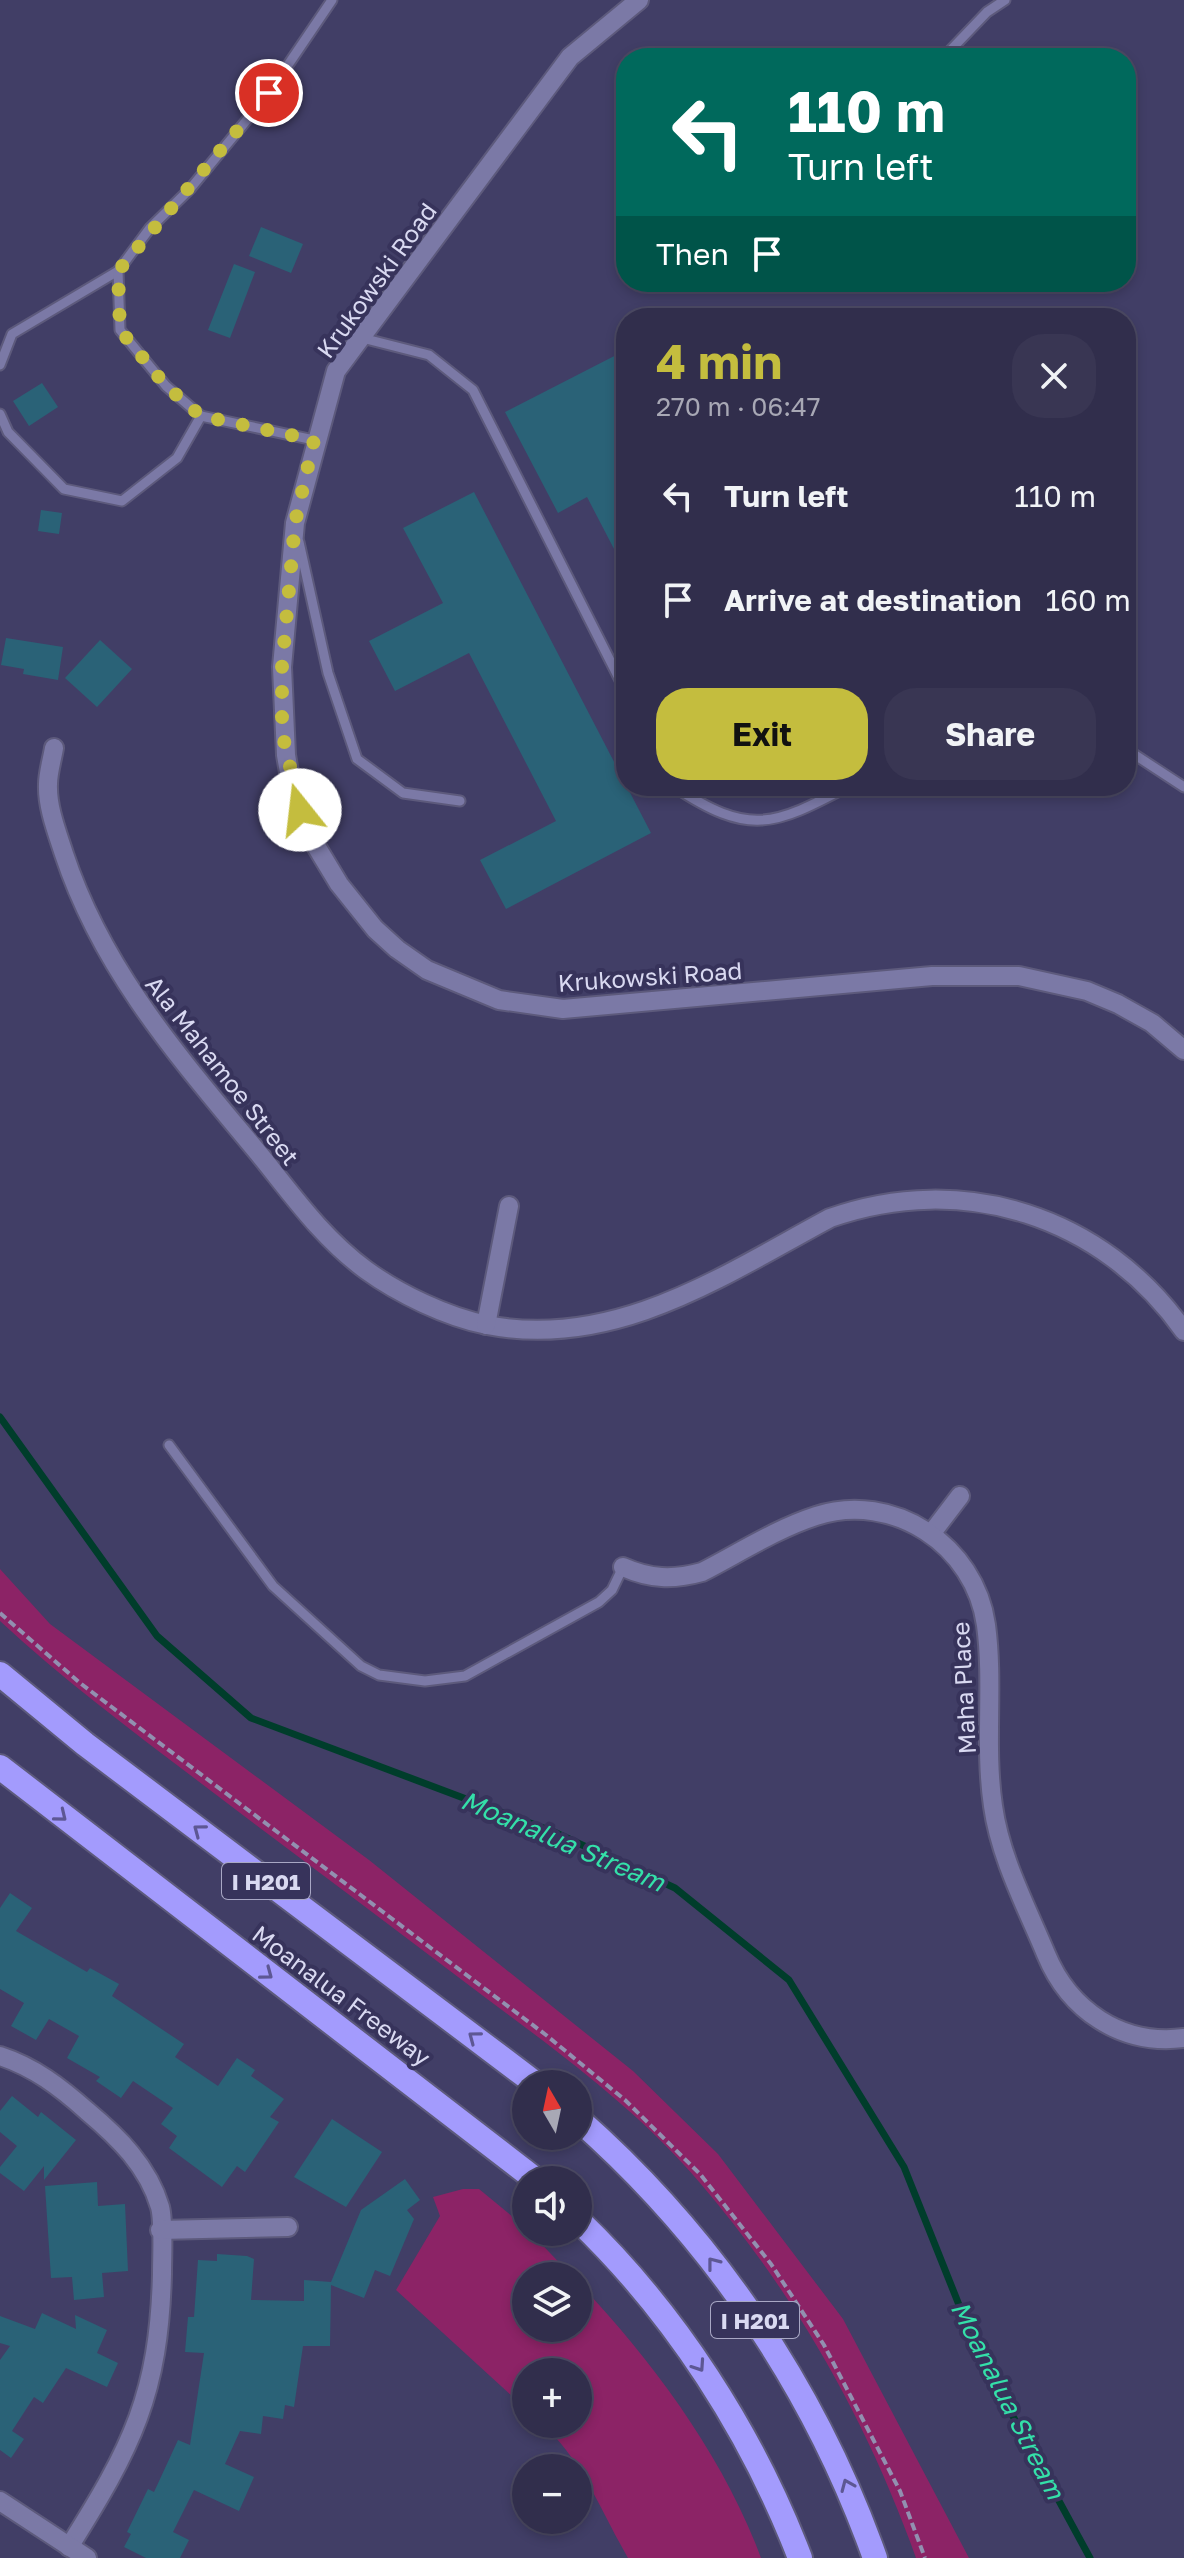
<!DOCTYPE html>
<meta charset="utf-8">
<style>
:root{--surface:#312e4c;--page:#393653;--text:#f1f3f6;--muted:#a8a8b5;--line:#4c4a64;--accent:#c4bd3e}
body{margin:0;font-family:"Golos Text",sans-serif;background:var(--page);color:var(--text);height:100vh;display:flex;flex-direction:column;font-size:30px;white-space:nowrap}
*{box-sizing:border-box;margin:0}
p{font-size:26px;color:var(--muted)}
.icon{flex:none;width:44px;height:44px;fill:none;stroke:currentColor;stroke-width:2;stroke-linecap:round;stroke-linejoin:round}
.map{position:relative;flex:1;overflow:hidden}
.sheet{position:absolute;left:616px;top:308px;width:520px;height:488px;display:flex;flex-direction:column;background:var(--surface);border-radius:32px;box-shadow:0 4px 12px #0003,0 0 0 2px var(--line)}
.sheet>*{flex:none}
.top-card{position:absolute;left:616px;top:48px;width:520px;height:244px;border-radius:32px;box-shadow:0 4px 12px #0003,0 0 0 2px var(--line);background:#00695c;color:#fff;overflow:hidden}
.needle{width:52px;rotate:351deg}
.buttons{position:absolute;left:512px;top:2070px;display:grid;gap:16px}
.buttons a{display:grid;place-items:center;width:80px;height:80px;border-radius:50%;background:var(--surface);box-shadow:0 4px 12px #0003,0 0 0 2px var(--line);font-size:40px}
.pin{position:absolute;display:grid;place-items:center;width:68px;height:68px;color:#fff;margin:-34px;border:4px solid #fff;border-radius:50%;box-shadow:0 2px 8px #0007}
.me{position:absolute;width:88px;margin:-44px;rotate:344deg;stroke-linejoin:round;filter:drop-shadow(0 0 6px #0008)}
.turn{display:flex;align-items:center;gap:28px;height:168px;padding:0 40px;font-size:36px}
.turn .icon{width:104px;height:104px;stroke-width:2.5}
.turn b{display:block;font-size:56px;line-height:68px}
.then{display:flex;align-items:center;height:76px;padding:0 40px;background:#0003;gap:16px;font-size:30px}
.round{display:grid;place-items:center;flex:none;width:84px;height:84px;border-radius:32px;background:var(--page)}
.overview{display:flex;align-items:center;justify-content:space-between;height:136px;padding:0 40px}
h1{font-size:48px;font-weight:700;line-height:60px;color:var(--accent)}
.button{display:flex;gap:16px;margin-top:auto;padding:16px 40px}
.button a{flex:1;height:92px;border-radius:32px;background:var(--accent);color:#111;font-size:32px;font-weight:700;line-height:92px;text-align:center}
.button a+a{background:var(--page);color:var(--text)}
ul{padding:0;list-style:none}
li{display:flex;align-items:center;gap:24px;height:104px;padding:0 40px}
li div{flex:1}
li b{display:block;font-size:30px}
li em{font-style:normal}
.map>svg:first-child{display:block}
.green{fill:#8c2366}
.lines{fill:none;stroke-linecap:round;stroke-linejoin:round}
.stream{stroke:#003d2b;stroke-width:7}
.building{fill:#2a6277}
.service-casing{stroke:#5d5a7c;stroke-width:13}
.minor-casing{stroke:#5d5a7c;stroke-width:22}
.motorway-casing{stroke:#5d5a7c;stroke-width:28}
.path{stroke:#9290b0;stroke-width:4;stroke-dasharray:8 4;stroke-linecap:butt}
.service{stroke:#7b79a6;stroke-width:9}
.minor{stroke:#7b79a6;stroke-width:18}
.motorway{stroke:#a39bfd;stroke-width:24}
.oneway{stroke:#5d5794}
.route{stroke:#c4bd3e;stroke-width:14;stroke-dasharray:0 25.2}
.labels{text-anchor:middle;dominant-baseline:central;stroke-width:8;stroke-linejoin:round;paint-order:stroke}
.shield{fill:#37335b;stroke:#a8a7c4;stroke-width:2}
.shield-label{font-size:22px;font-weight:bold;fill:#d9d9f1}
.street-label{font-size:24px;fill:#d9d9f1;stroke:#37335b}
.water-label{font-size:26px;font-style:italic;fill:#34e0a9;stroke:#37335b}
</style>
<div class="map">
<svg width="1184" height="2558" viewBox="0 0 1184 2558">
<rect width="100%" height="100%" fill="#413e66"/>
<g class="green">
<path d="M0 1569 50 1624 369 1860 633 2071 718 2154 843 2319 969 2558H916C867 2420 795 2294 700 2183 634 2105 547 2044 466 1983 377 1915 287 1849 198 1781 131 1730 62 1679 0 1621Z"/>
<path d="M463 2189H479L525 2227 526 2232H530L572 2276H526V2328H578V2282C652 2360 724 2457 761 2558H628C602 2513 581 2458 542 2424H578V2372H526V2409L396 2290 440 2216 433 2197Z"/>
</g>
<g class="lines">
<polyline class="stream" points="0,1417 157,1636 251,1718 554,1832 675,1888 789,1980 904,2167 977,2350 1090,2558"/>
</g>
<g class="building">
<polygon points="261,227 303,244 291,273 249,256"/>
<polygon points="234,264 255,272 230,338 208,330"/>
<polygon points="626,350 626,572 587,497 558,513 505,412"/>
<polygon points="42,383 58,407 29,426 13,401"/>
<polygon points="474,492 651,833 506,909 480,860 556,821 469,653 395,691 369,641 443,603 403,528"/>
<polygon points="41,510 62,513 59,534 38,531"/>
<polygon points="6,638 63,647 58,680 23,674 24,669 1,665"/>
<polygon points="100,640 132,669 97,707 65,678"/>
<polygon points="10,1893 32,1908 16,1931 87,1972 90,1968 119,1984 112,1996 184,2044 175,2057 218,2086 237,2058 255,2070 251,2076 284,2099 270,2117 279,2122 245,2172 237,2166 222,2187 169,2148 177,2136 161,2124 173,2108 133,2081 121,2098 96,2081 100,2077 67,2058 79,2036 49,2019 36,2040 11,2026 24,2003 0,1989 0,1908"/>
<polygon points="12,2096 38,2117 41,2112 76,2140 44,2180 44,2166 24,2191 0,2173 0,2167 17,2146 0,2132 0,2111"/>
<polygon points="332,2119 382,2152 346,2207 294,2177"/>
<polygon points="405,2179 420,2200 407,2210 414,2219 390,2276 375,2270 364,2298 331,2285 330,2346 303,2346 294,2407 285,2405 283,2419 263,2416 261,2434 240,2431 225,2464 254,2477 239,2511 194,2490 173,2532 189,2540 180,2558 146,2558 124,2547 131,2534 127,2532 148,2489 154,2492 178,2440 190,2445 204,2353 185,2352 188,2317 194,2317 198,2260 217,2261 217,2254 247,2256 254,2259 251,2300 304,2301 304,2280 331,2282 361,2210"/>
<polygon points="97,2182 98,2206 125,2204 128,2271 102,2273 104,2297 74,2300 72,2277 51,2278 45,2186"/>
<polygon points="42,2313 76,2329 75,2315 107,2330 97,2353 118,2363 107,2387 66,2368 43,2403 34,2397 12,2431 24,2439 11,2458 0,2450 0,2360 10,2346 0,2343 0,2316 35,2329"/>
</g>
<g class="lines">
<defs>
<g id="service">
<polyline points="943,58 987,12 1005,0"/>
<polyline points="362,338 429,355 473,390 626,692"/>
<polyline points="0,365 12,334 118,271"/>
<polyline points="0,414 8,432 64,489 122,501 177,458 201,416"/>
<polyline points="314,440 201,416 166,386 120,330 118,271 150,228 190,189 269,93 332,0"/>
<polyline points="299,542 328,673 357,759 403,793 460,801"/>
<polyline points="1126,749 1184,787"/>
<path d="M673 786C750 837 773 826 849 786"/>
<polyline points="169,1445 273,1586 361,1666 379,1675 425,1681 465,1676 599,1602 612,1590 623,1567"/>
</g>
<g id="minor">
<polyline points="639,0 570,57 336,371 295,523 282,667 286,755 291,784 310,836 339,884 375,929 397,949 427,970 499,1000 563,1009 932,976 1019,976 1087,991 1118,1004 1152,1023 1184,1050"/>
<path d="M54 748C52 760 48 773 48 784 47 807 57 832 64 854 104 975 185 1064 264 1160 296 1200 324 1239 366 1270 399 1294 447 1317 487 1325 615 1350 724 1275 830 1218 963 1171 1103 1216 1184 1331"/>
<polyline points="486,1325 509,1206"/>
<polyline points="931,1534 960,1496"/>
<path d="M623 1567C650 1579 673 1580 702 1572 739 1553 776 1529 816 1516 893 1491 975 1545 986 1625 994 1684 984 1746 993 1806 1000 1857 1026 1906 1046 1954 1069 2010 1121 2046 1184 2038"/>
<path d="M0 2056C34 2067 60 2087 87 2111 118 2137 148 2166 160 2207 164 2222 162 2256 162 2274 159 2394 132 2447 69 2547"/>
<polyline points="160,2230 288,2227"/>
<polyline points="0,2501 87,2558"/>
</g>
<g id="motorway">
<polyline points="0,1674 85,1744 536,2084"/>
<polyline points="0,1767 536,2180"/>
<path d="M578 2119C713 2238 815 2389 875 2558"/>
<path d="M578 2220C675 2313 752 2433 800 2558"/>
</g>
</defs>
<use href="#service" class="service-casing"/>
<use href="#minor" class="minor-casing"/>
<use href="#motorway" class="motorway-casing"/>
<polyline class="path" points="0,1613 80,1683 546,2035 625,2100 700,2174 771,2264 824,2345 900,2491 925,2558"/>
<use href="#service" class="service"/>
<use href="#minor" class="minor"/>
<use href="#motorway" class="motorway"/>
</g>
<defs><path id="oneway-chevron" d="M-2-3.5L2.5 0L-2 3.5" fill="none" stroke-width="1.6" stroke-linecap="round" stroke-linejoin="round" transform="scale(2)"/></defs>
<g class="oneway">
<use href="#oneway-chevron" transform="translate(61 1816) rotate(39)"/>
<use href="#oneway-chevron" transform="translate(199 1830) rotate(-143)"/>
<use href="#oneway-chevron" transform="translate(267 1974) rotate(37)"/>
<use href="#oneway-chevron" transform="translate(474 2037) rotate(-143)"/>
<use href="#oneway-chevron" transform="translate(713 2263) rotate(-128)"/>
<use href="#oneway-chevron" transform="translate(699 2366) rotate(56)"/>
<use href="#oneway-chevron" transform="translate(847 2485) rotate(-113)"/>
</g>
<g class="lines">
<polyline class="route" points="269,93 118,271 120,330 166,386 201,416 314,440 295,523 282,667 282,732 300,810"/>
</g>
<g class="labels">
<g class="shield">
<rect x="222" y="1863" width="88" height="36" rx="6"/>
<rect x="711" y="2302" width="88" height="36" rx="6"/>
</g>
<g class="shield-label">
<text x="266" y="1881">I H201</text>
<text x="755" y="2320">I H201</text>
</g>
<g class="street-label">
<text transform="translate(376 280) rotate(-54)">Krukowski Road</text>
<text transform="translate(650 976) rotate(-4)">Krukowski Road</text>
<text transform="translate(223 1070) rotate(52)">Ala Mahamoe Street</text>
<text transform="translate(963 1688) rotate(-93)">Maha Place</text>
<text transform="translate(342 1995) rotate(37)">Moanalua Freeway</text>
</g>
<g class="water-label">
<text transform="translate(563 1841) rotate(23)">Moanalua Stream</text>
<text transform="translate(1008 2400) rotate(63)">Moanalua Stream</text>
</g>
</g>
</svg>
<div class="buttons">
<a><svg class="needle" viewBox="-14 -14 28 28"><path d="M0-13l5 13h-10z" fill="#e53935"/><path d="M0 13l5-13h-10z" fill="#a8a8b5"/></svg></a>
<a><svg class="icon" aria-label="sound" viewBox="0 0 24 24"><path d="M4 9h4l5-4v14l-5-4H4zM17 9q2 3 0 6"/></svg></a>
<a><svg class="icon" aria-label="layers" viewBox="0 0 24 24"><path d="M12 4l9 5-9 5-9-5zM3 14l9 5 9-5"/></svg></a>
<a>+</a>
<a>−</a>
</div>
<div class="pin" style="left:269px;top:93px;background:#d93025"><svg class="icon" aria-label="arrive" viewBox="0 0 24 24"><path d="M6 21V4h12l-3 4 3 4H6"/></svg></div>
<svg class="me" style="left:300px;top:810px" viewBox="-20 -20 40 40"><circle r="19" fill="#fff"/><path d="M0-13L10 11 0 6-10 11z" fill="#c4bd3e"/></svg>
<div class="top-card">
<div class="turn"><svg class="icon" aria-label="left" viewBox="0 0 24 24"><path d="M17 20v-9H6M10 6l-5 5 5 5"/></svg><div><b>110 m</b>Turn left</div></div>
<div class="then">Then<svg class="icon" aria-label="arrive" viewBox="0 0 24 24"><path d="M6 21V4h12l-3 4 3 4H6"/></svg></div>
</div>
<section class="sheet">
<div class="overview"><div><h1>4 min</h1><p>270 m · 06:47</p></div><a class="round"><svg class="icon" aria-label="close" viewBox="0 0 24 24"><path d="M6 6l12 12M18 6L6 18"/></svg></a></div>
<ul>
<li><svg class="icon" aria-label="left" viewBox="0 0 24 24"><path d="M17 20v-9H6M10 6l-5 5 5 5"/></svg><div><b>Turn left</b></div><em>110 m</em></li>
<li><svg class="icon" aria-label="arrive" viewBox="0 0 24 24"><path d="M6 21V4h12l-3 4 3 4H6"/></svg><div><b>Arrive at destination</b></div><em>160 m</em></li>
</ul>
<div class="button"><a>Exit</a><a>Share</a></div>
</section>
</div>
